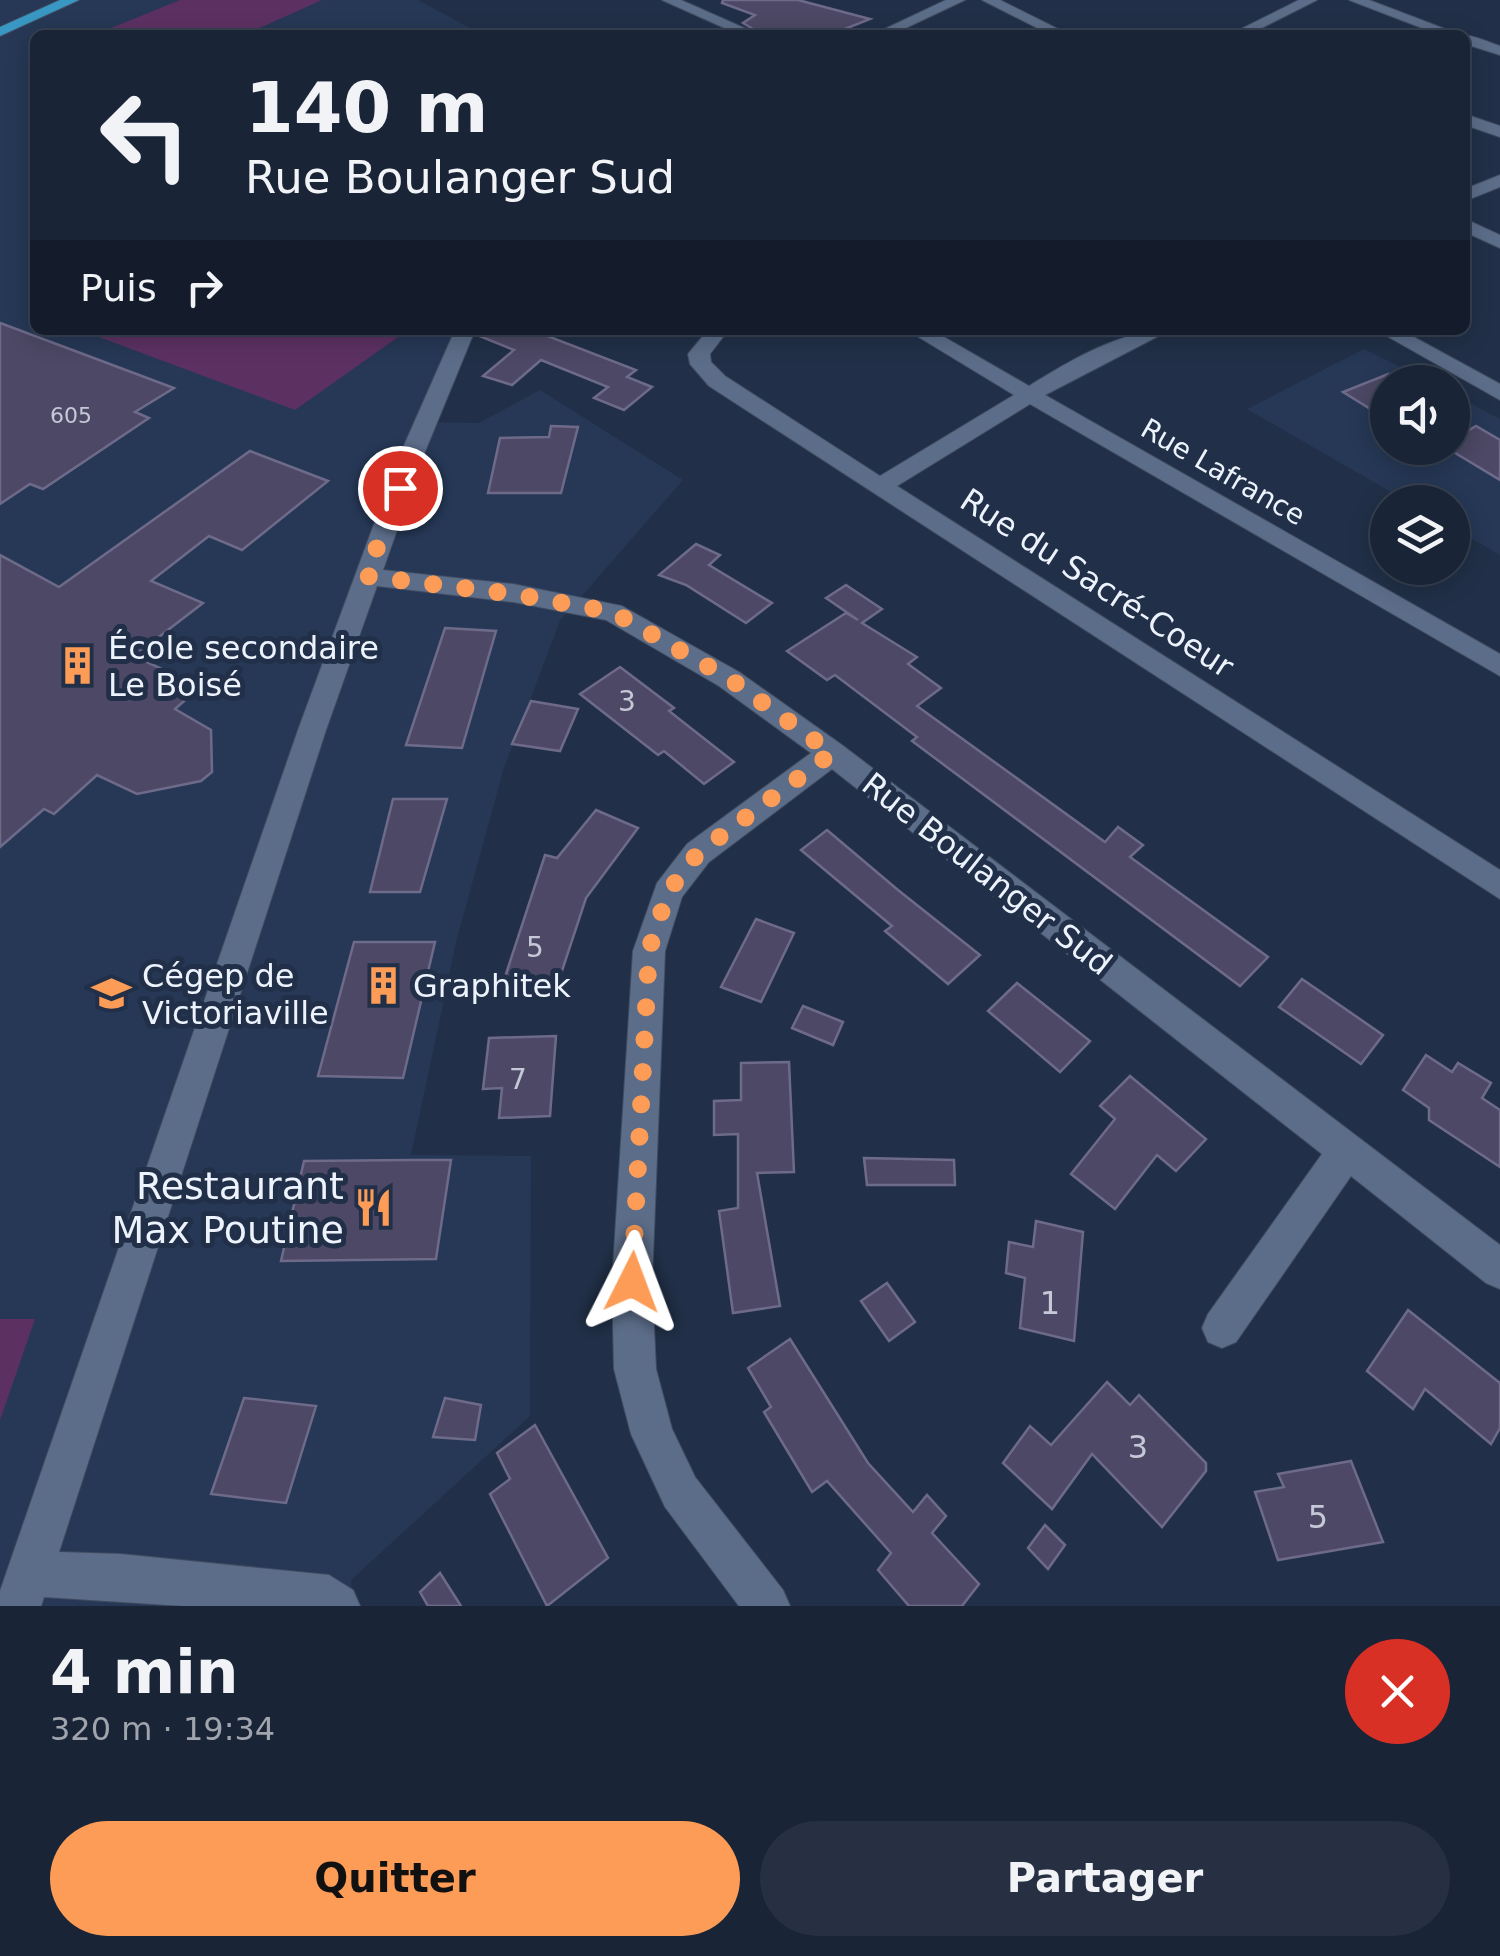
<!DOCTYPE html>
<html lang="fr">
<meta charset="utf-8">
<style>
:root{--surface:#192436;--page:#263042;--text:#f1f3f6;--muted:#9fa4ad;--line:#374151;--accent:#fd9c56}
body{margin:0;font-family:"DejaVu Sans",sans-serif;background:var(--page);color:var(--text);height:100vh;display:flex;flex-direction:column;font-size:38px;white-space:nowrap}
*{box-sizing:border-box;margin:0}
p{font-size:32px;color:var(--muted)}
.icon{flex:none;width:55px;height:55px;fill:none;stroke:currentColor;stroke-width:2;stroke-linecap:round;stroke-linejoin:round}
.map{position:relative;height:1606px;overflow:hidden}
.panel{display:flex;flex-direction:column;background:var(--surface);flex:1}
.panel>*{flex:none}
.top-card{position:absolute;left:30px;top:30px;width:1440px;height:305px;border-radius:15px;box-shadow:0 5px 25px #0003,0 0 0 2px var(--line);background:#192436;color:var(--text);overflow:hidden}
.buttons{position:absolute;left:1370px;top:365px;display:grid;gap:20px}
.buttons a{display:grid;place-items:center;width:100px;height:100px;border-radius:50%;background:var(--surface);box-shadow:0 5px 25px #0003,0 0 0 2px var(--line);font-size:50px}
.pin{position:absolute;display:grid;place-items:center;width:85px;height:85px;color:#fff;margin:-42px;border:5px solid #fff;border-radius:50%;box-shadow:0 2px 10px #0007}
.me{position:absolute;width:110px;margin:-55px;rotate:3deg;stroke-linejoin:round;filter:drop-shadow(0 0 8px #0008)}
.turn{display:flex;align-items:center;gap:35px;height:210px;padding:0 50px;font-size:45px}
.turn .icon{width:130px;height:130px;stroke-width:2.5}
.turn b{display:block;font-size:70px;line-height:85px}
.then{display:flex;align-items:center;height:95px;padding:0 50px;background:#0003;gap:20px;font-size:38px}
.round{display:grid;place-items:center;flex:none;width:105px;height:105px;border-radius:52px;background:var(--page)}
.head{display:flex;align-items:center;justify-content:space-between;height:170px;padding:0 50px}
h1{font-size:60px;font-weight:600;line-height:75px}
.primary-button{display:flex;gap:20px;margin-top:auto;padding:20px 50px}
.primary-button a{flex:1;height:115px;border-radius:60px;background:var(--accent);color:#111;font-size:40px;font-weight:600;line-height:115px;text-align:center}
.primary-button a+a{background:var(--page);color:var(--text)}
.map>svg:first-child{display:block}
.built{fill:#263856}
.green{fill:#5c3162}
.building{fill:#4c4865;stroke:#6e6a89;stroke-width:2.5}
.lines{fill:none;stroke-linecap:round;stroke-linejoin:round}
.minor-casing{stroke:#404c60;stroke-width:2}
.major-casing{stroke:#404c60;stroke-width:2}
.minor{fill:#5c6d89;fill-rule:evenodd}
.major{fill:#3998c3;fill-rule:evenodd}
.route{stroke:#fd9c56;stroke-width:18;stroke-dasharray:0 32.4}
.labels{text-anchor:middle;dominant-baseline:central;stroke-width:10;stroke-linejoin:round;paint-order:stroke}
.far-number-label{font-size:22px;fill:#c5c8d7}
.far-street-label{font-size:28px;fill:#edf3fd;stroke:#213048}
.number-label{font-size:28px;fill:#c5c8d7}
.street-label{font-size:32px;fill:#edf3fd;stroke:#213048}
.poi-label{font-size:32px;fill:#edf3fd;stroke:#213048;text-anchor:start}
.near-number-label{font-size:32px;fill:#c5c8d7}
.near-poi-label{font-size:38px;fill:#edf3fd;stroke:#213048;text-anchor:end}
</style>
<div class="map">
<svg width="1500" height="1606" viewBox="0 0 1500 1606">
<rect width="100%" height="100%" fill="#213048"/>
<g class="built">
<polygon points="0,0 418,0 483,35 35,35 35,330 465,330 424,422 479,423 540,390 683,480 560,621 504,768 457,938 411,1155 531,1156 530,1416 351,1580 353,1606 0,1606"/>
<polygon points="1364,349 1430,382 1388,382 1388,448 1452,448 1453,394 1500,419 1500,555 1453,528 1452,502 1408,502 1247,409"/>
</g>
<g class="green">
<polygon points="180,0 322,0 244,35 94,35"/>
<polygon points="80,330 408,330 295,410"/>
<polygon points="0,1319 35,1319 0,1420"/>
</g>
<g class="building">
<polygon points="723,0 798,0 870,19 830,35 763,35 743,23 755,15 722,3"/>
<polygon points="0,323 59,345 174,388 135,412 149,418 43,489 30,484 0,504"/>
<polygon points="478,330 532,330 636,370 627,377 652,387 624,410 594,398 608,387 541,360 512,385 483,376 514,350 477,335"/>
<polygon points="1388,374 1388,420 1343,392"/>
<polygon points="1452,420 1469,430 1476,426 1500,440 1500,480 1452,451"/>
<polygon points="551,426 578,427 561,493 488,493 500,438 549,437"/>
<polygon points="250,451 328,481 242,550 209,536 151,581 203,603 134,656 200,687 175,709 211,730 212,772 201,781 137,794 97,775 54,814 44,809 0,847 0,555 59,587"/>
<polygon points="696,544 720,555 709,565 772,603 746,623 686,585 659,575"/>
<polygon points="846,585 882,609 862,623 917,657 908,664 941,688 917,706 1105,842 1118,827 1143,845 1130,857 1268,957 1240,986 912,741 917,737 835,675 827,680 787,651 846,613 858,620 826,598"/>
<polygon points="445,628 496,631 462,748 406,745"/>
<polygon points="620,667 674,708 669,711 734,762 704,784 664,751 658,755 580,694"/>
<polygon points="531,701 578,709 560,751 512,744"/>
<polygon points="393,799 447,799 420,892 370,892"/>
<polygon points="596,810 638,828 586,898 555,992 503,983 545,855 557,858"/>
<polygon points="827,830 898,890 980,955 948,984 885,931 892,926 801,850"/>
<polygon points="756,919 794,933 761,1002 721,987"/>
<polygon points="354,942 435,942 403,1078 318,1076"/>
<polygon points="1302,979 1383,1035 1361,1064 1279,1007"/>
<polygon points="1017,983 1090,1041 1060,1072 988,1011"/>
<polygon points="803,1006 843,1022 833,1045 792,1028"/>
<polygon points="556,1036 550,1116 499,1118 502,1088 483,1089 489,1038"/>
<polygon points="1426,1055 1452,1072 1458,1063 1491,1083 1482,1098 1500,1110 1500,1167 1429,1120 1429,1108 1403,1090"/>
<polygon points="789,1062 794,1172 757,1173 780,1306 733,1313 719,1211 738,1208 738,1134 714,1135 714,1101 741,1100 741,1063"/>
<polygon points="1130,1076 1206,1139 1176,1171 1157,1155 1115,1209 1071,1174 1115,1119 1100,1106"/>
<polygon points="864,1158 954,1160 955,1185 867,1185"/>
<polygon points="411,1160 451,1160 436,1259 281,1261 304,1161"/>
<polygon points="1036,1221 1083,1232 1074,1341 1020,1328 1025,1278 1006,1273 1009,1242 1033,1247"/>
<polygon points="887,1283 915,1322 889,1341 861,1301"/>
<polygon points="1408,1310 1500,1383 1500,1428 1491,1444 1425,1389 1413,1409 1367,1371"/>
<polygon points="790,1339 868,1463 913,1512 927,1495 946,1516 932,1533 979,1584 962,1606 909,1606 878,1570 891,1553 827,1481 812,1492 764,1412 771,1407 748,1368"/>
<polygon points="1107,1382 1130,1405 1139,1395 1206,1463 1206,1471 1162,1527 1092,1454 1052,1509 1003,1463 1030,1426 1051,1445"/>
<polygon points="244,1398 316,1406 286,1503 211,1494"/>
<polygon points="445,1398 481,1405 475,1440 433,1437"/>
<polygon points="535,1425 608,1558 547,1606 490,1494 510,1479 497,1453"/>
<polygon points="1351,1461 1383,1542 1278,1560 1255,1492 1284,1487 1278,1474"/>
<polygon points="1045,1525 1065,1545 1048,1569 1028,1548"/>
<polygon points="440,1573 461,1606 428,1606 420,1592"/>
</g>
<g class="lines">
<defs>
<g id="minor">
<polygon points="662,0 681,0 760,35 740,35"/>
<polygon points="946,0 965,0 891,35 872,35"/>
<polygon points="982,0 1000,0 1070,35 1051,35"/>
<polygon points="1299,0 1317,0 1248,35 1229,35"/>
<polygon points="1349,0 1369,0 1461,35 1440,35"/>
<path d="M1463 35C1476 36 1488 42 1500 46V55L1465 44Z"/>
<polygon points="1465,114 1500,126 1500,137 1465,125"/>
<polygon points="1500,175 1500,187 1465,201 1465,189"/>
<polygon points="1465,219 1500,235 1500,248 1465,232"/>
<polygon points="455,330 475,330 422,459 383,570 513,584 622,606 739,672 842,745 1500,1245 1500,1289 1486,1283 1351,1176 1236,1342 1222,1348 1208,1342 1202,1328 1208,1314 1322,1154 832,769 709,862 682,897 665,951 652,1283 656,1369 672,1429 695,1477 783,1590 790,1606 739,1606 665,1507 631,1434 614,1369 612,1283 633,951 657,883 687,844 811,753 719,686 606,620 513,602 377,586 326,730 59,1552 121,1554 329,1575 353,1590 360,1606 183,1606 44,1597 41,1606 0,1606 0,1591 298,730 398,459"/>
<path d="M708 330H738L723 337 710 354 711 362 725 376 880 476 1014 395 907 330H932L1029 386C1071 360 1121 330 1170 330L1045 395 1500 654V676L1030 404 897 486 1500 870V899L709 386 690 364 688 354Z"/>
<polygon points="1376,330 1401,330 1500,384 1500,400"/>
</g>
<polygon id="major" points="60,0 79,0 0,36 0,27"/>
</defs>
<use href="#minor" class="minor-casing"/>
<use href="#major" class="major-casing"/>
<use href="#minor" class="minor"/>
<use href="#major" class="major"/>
</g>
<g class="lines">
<polyline class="route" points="400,488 366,576 513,594 613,612 730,679 832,753 698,853 668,892 649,950 632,1282"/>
</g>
<defs>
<symbol id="building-bare" viewBox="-9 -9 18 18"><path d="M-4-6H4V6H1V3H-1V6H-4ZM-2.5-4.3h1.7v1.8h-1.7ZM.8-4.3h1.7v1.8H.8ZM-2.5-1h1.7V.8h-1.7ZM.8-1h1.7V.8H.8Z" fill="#fd9c56" stroke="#213048" stroke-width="2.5" paint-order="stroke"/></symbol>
<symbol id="university-bare" viewBox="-9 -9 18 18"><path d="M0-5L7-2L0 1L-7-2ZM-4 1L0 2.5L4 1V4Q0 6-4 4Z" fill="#fd9c56" stroke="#213048" stroke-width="2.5" paint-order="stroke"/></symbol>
<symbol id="restaurant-bare" viewBox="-9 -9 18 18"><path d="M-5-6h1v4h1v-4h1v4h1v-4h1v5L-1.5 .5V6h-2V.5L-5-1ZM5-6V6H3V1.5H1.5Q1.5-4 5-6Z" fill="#fd9c56" stroke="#213048" stroke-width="2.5" paint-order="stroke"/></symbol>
</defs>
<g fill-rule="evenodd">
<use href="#building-bare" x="50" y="638" width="55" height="55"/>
<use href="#building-bare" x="356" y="958" width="55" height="55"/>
<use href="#university-bare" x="84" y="966" width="55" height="55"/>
<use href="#restaurant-bare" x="346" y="1180" width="55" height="55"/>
</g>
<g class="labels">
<g class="far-number-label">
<text x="71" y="415">605</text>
</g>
<g class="far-street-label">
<text transform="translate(1223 472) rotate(30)">Rue Lafrance</text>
</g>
<g class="number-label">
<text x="627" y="701">3</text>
<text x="535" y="947">5</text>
<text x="518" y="1079">7</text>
</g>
<g class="street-label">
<text transform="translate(1097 583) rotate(33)">Rue du Sacré-Coeur</text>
<text transform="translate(987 874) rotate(38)">Rue Boulanger Sud</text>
</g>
<g class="poi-label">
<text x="108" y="648">École secondaire<tspan x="108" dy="37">Le Boisé</tspan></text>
<text x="142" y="976">Cégep de<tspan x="142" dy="37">Victoriaville</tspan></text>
<text x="413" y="986">Graphitek</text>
</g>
<g class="near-number-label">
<text x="1050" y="1303">1</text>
<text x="1138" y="1447">3</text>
<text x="1318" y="1517">5</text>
</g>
<g class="near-poi-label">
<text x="344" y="1186">Restaurant<tspan x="344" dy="44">Max Poutine</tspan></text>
</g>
</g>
</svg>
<div class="buttons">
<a><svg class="icon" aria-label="sound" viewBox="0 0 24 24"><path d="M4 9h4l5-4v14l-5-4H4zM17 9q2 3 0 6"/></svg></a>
<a><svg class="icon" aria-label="layers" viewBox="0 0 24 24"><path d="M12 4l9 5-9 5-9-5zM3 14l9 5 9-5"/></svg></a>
</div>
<div class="pin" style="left:400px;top:488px;background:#d93025"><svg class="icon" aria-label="arrive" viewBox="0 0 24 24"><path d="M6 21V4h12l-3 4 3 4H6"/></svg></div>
<svg class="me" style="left:632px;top:1282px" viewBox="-20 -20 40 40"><path d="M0-17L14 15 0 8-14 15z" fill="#fd9c56" stroke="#fff" stroke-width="4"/></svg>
<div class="top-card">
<div class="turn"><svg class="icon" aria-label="left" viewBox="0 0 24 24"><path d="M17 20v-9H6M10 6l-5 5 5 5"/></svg><div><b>140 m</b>Rue Boulanger Sud</div></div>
<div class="then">Puis<svg class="icon" aria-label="right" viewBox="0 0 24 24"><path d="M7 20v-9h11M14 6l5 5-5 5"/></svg></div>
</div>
</div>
<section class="panel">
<div class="head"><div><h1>4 min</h1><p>320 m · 19:34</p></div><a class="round" style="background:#d93025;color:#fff"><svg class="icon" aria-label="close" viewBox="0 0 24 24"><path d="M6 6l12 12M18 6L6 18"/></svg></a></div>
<div class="primary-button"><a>Quitter</a><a>Partager</a></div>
</section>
